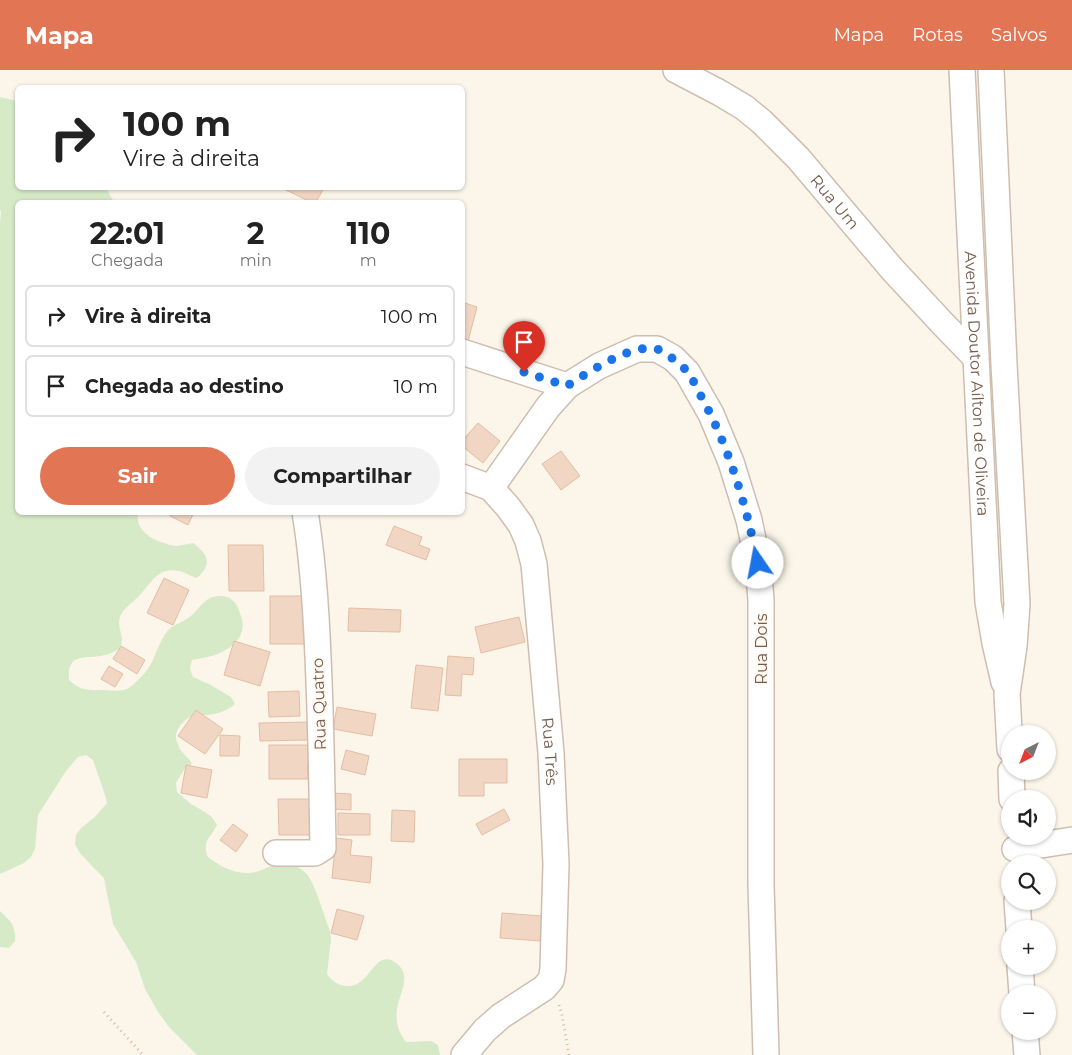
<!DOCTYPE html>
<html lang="pt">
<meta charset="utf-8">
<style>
:root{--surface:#fff;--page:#f2f2f2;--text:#222;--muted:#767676;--line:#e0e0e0;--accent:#e27553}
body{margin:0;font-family:Montserrat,sans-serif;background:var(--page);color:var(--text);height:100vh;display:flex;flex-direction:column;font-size:19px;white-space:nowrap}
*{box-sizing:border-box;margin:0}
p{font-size:16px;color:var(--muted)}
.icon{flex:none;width:28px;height:28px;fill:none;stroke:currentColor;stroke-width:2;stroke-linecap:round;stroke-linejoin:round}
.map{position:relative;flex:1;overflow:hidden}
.side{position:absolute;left:15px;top:130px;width:450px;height:315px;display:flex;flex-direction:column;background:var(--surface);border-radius:8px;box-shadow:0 1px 4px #0004}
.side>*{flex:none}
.top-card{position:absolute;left:15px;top:15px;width:450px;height:105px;border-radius:8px;box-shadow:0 1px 4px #0004;background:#fff;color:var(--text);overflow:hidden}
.needle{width:32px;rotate:222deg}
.tools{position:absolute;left:1001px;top:655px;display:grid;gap:10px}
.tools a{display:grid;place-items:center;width:55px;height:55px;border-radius:50%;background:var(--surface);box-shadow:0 1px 4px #0004;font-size:25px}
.pin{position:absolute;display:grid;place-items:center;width:42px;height:42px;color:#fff;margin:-51px -21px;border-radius:50% 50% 50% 0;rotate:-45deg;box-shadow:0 0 5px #0007}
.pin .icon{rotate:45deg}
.me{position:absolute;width:55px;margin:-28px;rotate:348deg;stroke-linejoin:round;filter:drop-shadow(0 0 4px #0008)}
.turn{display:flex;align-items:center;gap:18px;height:105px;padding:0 25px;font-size:22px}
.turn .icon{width:65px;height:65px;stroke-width:2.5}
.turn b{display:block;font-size:35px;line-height:42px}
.eta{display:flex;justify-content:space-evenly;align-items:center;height:85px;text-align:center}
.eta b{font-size:30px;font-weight:700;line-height:35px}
.primary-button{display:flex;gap:10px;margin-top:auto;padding:10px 25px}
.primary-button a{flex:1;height:58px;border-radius:30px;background:var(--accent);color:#fff;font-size:20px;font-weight:700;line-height:58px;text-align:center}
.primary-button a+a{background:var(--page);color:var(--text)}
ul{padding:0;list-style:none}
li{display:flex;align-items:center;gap:15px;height:62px;margin:0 10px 8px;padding:0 15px;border:2px solid var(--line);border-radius:8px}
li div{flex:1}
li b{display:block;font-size:19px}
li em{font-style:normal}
header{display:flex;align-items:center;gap:30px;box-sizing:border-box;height:70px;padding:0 25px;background:var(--accent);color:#fff}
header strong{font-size:24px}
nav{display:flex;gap:28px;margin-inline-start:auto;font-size:18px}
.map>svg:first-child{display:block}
.green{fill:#d6eac8}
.building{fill:#f1d6c3;stroke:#e4bda3}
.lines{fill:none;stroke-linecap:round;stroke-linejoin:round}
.minor-casing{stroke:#cfbeaf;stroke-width:28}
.path{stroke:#d7b9a5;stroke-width:3;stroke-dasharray:1 4;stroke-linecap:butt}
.minor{stroke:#fff;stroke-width:25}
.route{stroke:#1a73e8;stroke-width:9;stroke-dasharray:0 16.2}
.labels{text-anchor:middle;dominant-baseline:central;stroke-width:4;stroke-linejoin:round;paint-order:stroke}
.street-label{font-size:16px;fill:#775d4d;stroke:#fff9f1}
</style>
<header>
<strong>Mapa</strong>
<nav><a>Mapa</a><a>Rotas</a><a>Salvos</a></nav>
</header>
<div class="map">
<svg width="1072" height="985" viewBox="0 0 1072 985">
<rect width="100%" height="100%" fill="#fcf6ea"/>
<g class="green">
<path d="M0 27 17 31 18 118H106L114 132H18V442L138 443C136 458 147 467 161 472 166 473 171 476 177 476 182 475 188 474 193 473 208 484 213 494 197 508 190 506 185 502 179 501 157 496 151 514 138 527 132 533 123 539 120 547 117 556 122 562 122 571 122 573 121 576 120 578 115 581 111 584 105 585 85 590 67 581 69 610 80 620 86 620 101 620 109 620 119 622 127 619 132 616 135 613 139 609 143 605 148 600 151 594 156 584 159 573 166 563 171 555 180 554 188 548 200 540 204 525 221 526 225 526 229 527 232 530 237 533 239 540 241 546 248 564 234 577 218 584 210 587 201 588 192 590L190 599 193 607 209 614 231 627 235 634C227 641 218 644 207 645 203 645 198 644 195 645 187 647 178 656 176 664 175 668 178 675 180 679 183 684 189 688 192 694L185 698 176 713 177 722 191 734 205 742 212 747 217 755C210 769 203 769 207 786 218 795 230 802 245 803 258 804 267 796 279 794 291 793 302 797 309 807 317 820 324 846 330 861L331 870 327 904C332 911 337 915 346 916 371 919 373 877 396 893 413 905 399 924 397 939 395 951 399 964 406 972L431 971 438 975 440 985H197L169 957 158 942 145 919 136 892 113 854 104 808 91 795 79 782 75 774 76 765 81 758 95 747 107 733 105 725 93 690 86 685 78 687 66 701 38 745 35 779 31 787 24 793 0 804V152L1 142 0 139Z"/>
<path d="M0 841C11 852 16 855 15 871L9 878 0 877Z"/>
</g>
<g class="building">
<polygon points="285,118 324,118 316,132 311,132 284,119"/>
<polygon points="465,233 477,237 467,275 462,274 462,244"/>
<polygon points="478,353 500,371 483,393 462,376 462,371"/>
<polygon points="561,381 580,406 561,420 542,394"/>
<polygon points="172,442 194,442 188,455 170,446"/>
<polygon points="394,456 422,467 419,475 430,479 426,490 386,475"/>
<polygon points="228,475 263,475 264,521 229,521"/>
<polygon points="164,508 189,520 173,555 147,543"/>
<rect x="270" y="526" width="37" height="48"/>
<polygon points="349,538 401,540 400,562 348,561"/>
<polygon points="519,547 525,572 481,583 475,557"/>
<polygon points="234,571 270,582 260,616 224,605"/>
<polygon points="121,576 145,590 137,604 113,589"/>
<polygon points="448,586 474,588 473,605 462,604 461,626 445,625"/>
<polygon points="416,595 443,598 438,641 411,638"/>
<polygon points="109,596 123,604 115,617 101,609"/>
<polygon points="299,621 300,646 269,647 268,622"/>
<polygon points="337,637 376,644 372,666 333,659"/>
<polygon points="196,640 223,659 205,684 178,666"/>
<polygon points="308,652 308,670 260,671 259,653"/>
<polygon points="220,665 240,666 239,686 220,686"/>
<rect x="269" y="675" width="39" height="34"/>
<polygon points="346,680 369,686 365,705 341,699"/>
<polygon points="459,689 507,689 507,713 484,713 484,726 459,726"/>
<polygon points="186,695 212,700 207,728 181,723"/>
<polygon points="331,723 351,724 351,740 331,739"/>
<polygon points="278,729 310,729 311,765 279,765"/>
<polygon points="504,739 510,750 482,765 476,754"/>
<polygon points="392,740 415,741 414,772 391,771"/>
<polygon points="338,743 370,744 370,765 338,765"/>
<polygon points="233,754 248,765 236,782 220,770"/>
<polygon points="336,768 352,770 350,785 372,787 370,813 332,808"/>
<polygon points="337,839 364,846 357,870 331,863"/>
<polygon points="502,843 542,846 540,871 500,868"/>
</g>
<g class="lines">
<defs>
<g id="minor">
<path id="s1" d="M676 0 720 23 745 38 762 52 798 88 892 199 943 254 975 287"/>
<path id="s2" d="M962 0 988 532 995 573 1004 612"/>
<polyline points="991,0 1004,294 1017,534 1014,576 1007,624 1010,679"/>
<polyline points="462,282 567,316"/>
<path id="s3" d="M462 407 491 418 508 437 521 455 528 471 534 494 551 683 556 794 553 899 551 910 544 918 501 946 485 960 464 985"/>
<polyline points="491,418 548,337 567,316 599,296 637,279 657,279 673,288 687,302 711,344 731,392 749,450 758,493 761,530 761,815 766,985"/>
<polyline points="1011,701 1012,729"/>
<polyline points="1015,779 1072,770"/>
<path d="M276 783H315L323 778C322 714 321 651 318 587 316 538 313 490 305 442"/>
<polyline points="1017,831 1019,859"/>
<polyline points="1020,896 1022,924"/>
<polyline points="1025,961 1027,985"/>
</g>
</defs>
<use href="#minor" class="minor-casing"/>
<g class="path">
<polyline points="559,935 562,945 569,985"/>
<polyline points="104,942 143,985"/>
</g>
<use href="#minor" class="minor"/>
</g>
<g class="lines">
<path class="route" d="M524 302 567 316C587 303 632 273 656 279 660 279 664 283 666 284 674 289 681 295 687 301 693 309 697 319 702 328 730 379 746 436 758 493"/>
</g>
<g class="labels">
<g class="street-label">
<text stroke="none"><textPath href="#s1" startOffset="209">Rua Um</textPath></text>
<text stroke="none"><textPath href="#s2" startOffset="314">Avenida Doutor Aílton de Oliveira</textPath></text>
<text transform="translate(761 579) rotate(-90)">Rua Dois</text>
<text transform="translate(319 634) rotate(-92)">Rua Quatro</text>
<text stroke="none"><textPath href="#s3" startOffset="308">Rua Três</textPath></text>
</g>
</g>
</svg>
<div class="tools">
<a><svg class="needle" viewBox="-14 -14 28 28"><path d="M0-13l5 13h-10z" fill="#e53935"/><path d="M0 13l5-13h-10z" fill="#767676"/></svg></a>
<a><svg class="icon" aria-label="sound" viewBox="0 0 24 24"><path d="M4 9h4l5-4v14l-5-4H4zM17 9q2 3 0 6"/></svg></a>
<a><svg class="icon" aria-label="search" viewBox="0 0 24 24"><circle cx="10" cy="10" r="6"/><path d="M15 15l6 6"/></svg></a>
<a>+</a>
<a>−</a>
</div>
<div class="pin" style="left:524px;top:302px;background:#d93025"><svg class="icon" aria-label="arrive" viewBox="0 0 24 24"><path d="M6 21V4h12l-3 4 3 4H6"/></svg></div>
<svg class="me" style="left:758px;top:493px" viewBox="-20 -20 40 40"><circle r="19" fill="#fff"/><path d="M0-13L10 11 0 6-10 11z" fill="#1a73e8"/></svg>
<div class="top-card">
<div class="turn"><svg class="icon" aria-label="right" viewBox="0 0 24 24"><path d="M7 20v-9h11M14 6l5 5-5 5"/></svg><div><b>100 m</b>Vire à direita</div></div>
</div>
<section class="side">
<div class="eta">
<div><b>22:01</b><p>Chegada</p></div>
<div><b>2</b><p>min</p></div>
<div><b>110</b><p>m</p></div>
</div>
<ul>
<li><svg class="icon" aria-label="right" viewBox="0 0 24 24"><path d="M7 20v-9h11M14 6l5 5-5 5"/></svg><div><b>Vire à direita</b></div><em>100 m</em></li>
<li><svg class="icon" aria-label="arrive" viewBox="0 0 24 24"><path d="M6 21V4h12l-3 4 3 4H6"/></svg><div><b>Chegada ao destino</b></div><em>10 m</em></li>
</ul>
<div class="primary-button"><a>Sair</a><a>Compartilhar</a></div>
</section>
</div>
